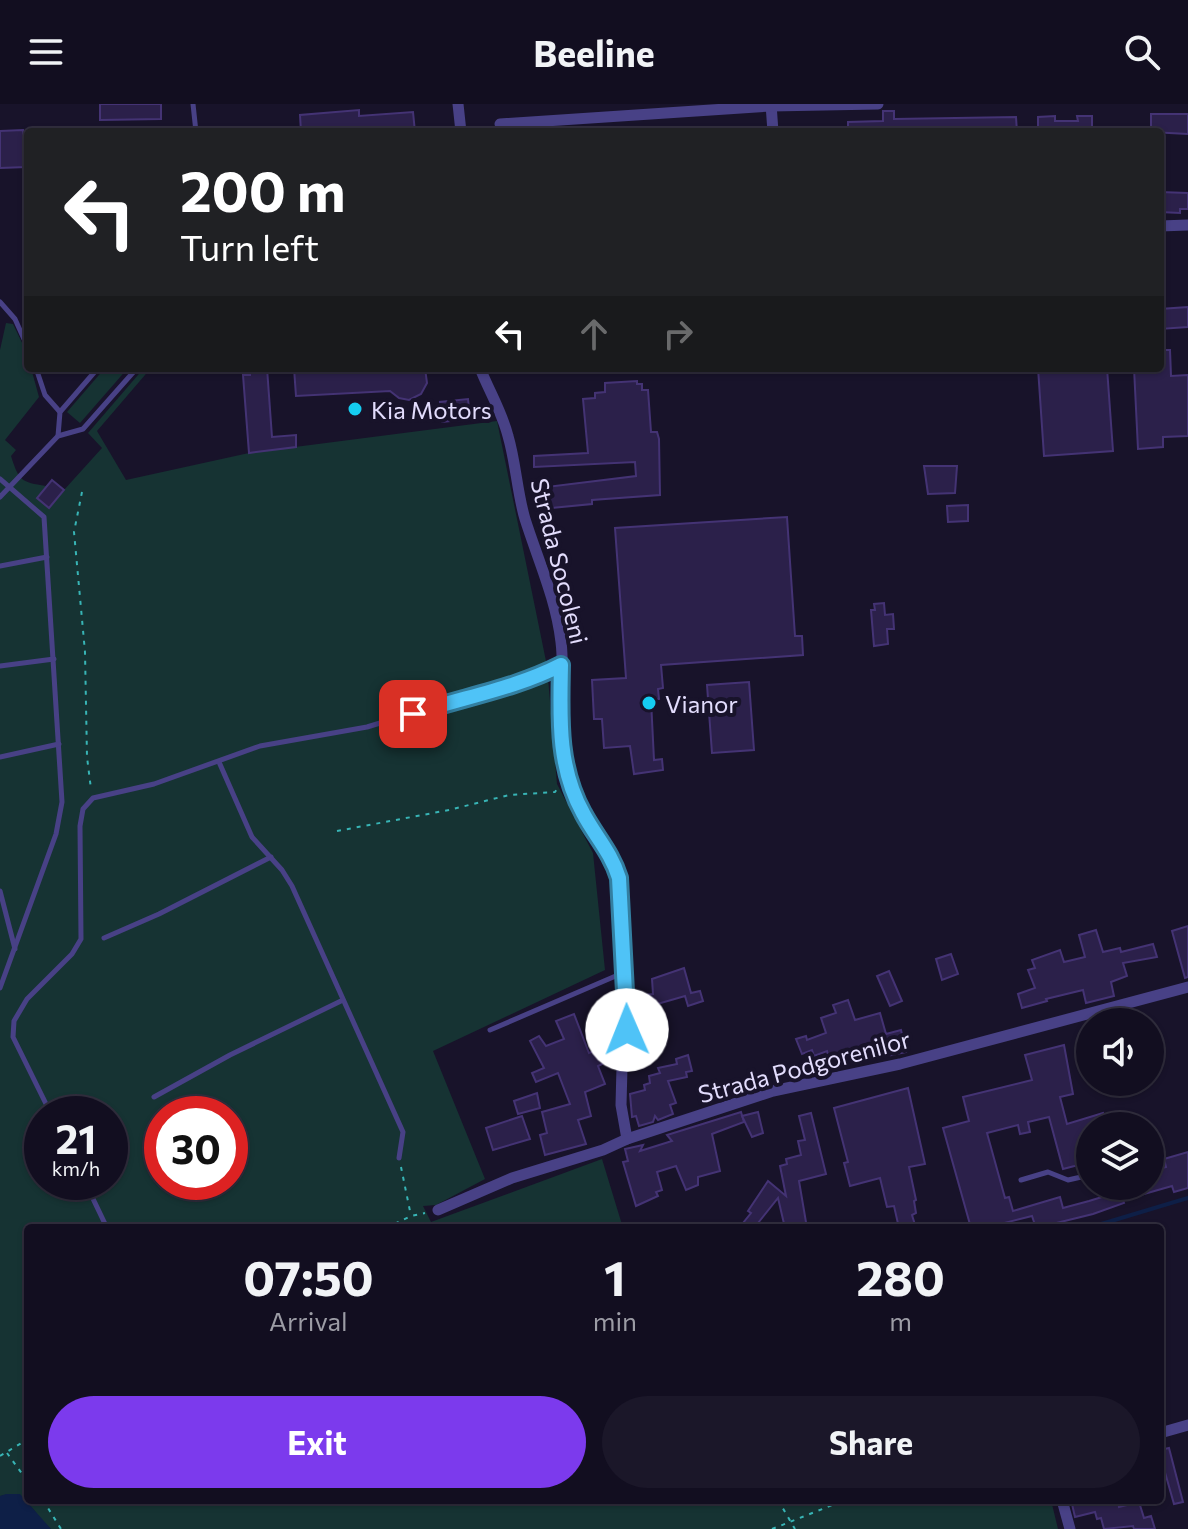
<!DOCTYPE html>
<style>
:root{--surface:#120e20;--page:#1b1729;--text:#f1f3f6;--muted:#9c9ca5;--line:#312e3e;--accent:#7c3aed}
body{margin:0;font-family:Commissioner,sans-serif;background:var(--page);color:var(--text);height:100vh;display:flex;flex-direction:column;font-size:30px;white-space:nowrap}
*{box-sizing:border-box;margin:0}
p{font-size:26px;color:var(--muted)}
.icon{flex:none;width:44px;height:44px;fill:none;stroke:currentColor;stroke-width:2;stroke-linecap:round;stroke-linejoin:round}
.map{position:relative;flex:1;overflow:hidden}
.drawer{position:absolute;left:24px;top:1120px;width:1140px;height:280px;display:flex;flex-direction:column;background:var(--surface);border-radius:8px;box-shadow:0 2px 6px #0004,0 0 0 2px var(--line)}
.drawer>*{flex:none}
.top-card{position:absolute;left:24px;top:24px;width:1140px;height:244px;border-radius:8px;box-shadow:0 2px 6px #0004,0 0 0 2px var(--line);background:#202124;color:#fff;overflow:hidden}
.tools{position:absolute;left:1076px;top:904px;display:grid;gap:16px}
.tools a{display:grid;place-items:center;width:88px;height:88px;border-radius:50%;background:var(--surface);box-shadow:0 2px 6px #0004,0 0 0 2px var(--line);font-size:40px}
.speed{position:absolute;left:24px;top:992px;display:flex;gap:16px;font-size:40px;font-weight:700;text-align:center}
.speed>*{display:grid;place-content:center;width:104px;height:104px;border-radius:50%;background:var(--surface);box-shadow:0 2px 6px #0004,0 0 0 2px var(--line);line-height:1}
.speed small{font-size:20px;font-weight:400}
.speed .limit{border:12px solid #d22;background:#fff;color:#111}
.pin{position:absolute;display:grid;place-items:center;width:68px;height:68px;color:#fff;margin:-34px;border-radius:16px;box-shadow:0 4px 12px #0006}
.me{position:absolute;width:88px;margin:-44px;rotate:359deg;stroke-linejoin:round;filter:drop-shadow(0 0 6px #0008)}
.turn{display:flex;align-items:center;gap:28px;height:168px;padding:0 24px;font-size:36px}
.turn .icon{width:104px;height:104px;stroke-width:2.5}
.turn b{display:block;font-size:56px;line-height:68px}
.lanes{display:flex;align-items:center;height:76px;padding:0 24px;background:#0003;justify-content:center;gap:40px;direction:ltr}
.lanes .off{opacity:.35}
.eta{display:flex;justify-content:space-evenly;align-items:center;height:136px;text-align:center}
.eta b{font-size:48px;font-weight:700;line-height:56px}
.button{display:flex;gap:16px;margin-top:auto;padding:16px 24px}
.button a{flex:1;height:92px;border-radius:48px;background:var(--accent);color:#fff;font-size:32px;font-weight:700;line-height:92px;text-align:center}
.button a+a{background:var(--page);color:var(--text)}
header{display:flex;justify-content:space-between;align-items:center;height:104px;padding:0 24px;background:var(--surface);font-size:36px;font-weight:700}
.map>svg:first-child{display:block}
.green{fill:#163333;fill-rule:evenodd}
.water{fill:#0e1f47}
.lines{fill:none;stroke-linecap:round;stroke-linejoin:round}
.stream{stroke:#0e1f47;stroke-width:4}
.building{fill:#2b204a;stroke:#443374;stroke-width:2}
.path{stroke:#38b5b6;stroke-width:2;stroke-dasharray:4 6;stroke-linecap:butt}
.lane{stroke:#484186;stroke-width:5}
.street{stroke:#484186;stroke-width:11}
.route-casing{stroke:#337fa1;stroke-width:20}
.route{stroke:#4fc3f7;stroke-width:14}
.poi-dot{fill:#15cdf1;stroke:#18132a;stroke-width:3}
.labels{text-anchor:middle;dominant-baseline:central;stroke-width:8;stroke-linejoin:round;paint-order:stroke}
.poi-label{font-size:24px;fill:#e3ddfd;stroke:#18132a;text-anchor:start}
.street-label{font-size:24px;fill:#e3ddfd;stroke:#18132a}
</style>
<header><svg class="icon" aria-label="menu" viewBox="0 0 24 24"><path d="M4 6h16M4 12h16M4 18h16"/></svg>Beeline<svg class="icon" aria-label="search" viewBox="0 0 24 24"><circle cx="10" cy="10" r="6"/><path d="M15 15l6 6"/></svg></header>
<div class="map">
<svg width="1188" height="1425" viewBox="0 0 1188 1425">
<rect width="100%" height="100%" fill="#18132a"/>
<g class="green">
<path d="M6 219 13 220 26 247 28 264H31L39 293 5 336 16 346 11 352C19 377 21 378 46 382L52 376 64 386 102 344 88 329 144 264H151L97 327 126 376 249 349 497 317 547 562 557 680 593 749 605 866 433 947 485 1075 436 1101 423 1102 431 1118 602 1055 623 1124H28V1396H1051L1058 1425H51C34 1411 27 1386 0 1392V246ZM42 1010H110V1078H42ZM162 1010H230V1078H162Z"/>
<polygon points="105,264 128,264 80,319 67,308"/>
</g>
<polygon class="water" points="6,1390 20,1390 51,1425 0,1425 0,1392"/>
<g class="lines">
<polyline class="stream" points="1088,1124 1188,1094"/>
</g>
<g class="building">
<polygon points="100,0 161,0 161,15 100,16"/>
<polygon points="359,6 359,12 413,8 415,28 301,28 300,11"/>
<polygon points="883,7 894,7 894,15 1016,13 1017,28 848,28 848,18 883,17"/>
<polygon points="1151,10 1188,10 1188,30 1151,28"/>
<polygon points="1055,12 1055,17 1078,17 1077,12 1092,12 1092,28 1038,28 1038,13"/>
<polygon points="23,26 26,63 0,64 0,27"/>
<polygon points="1160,88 1188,89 1188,105 1180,105 1180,109 1160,108"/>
<polygon points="1188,203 1188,223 1160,225 1160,205"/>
<polygon points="1160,246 1170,246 1171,272 1188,271 1188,332 1163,333 1163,343 1138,345 1134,264 1160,264"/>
<polygon points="250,264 267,264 272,333 296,331 296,343 249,349 243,271 250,271"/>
<polygon points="294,264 425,264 427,279 421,290 409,296 399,294 390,287 296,292"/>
<polygon points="1038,264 1107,264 1113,347 1044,352"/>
<polygon points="637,277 637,280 642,280 642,286 648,286 651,328 657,328 659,335 660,391 592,396 592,400 541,405 538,384 636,372 635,358 534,363 534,352 588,349 583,295 595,294 595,289 605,288 605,279"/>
<polygon points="468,295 470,315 442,318 440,298"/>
<polygon points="924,362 957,362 955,389 928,390"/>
<polygon points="52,376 64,386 49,404 37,394"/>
<polygon points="968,401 968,417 948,418 947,402"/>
<polygon points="787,413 795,532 802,532 803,551 661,561 663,584 658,585 659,595 651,596 654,656 662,655 663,666 634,670 630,642 604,644 602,615 594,615 592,576 626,574 615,424"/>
<polygon points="884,499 885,511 893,510 894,525 887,525 888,540 874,542 871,506 875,506 874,500"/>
<polygon points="749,578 754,646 712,649 707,581"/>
<polygon points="1188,822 1188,873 1185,874 1172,827"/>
<polygon points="1096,826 1103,848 1120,844 1121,848 1153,840 1157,853 1123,859 1127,872 1111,878 1114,892 1086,899 1083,886 1046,895 1047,897 1022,904 1018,890 1035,884 1028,866 1035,864 1032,856 1060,846 1064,858 1085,853 1079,831"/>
<polygon points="951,850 958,870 942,876 936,855"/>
<polygon points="684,864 691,889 700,887 703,897 688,902 685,892 647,903 643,891 653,890 652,875"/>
<polygon points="889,867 902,897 890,902 877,872"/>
<polygon points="848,896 855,916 880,909 886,930 901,926 906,948 863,957 861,950 855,951 854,949 829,955 827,947 814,952 812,946 802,950 796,935 806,932 807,936 826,929 821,914 836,909 833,901"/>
<polygon points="574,910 589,949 607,942 612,955 598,962 605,980 585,988 591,1012 578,1016 586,1040 545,1051 540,1031 547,1029 542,1008 570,1000 558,969 536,978 532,969 544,964 530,937 539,932 546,942 564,935 556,917"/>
<polygon points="1064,941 1073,990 1060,993 1067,1020 1103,1009 1107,1022 1090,1022 1090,1058 1063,1065 1049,1013 1028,1018 1030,1028 1020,1030 1018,1021 987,1029 1005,1094 1009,1093 1013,1107 1060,1093 1063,1104 1089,1097 1102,1093 1099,1082 1150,1082 1150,1067 1166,1063 1164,1055 1188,1048 1188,1084 1174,1088 1172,1082 1123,1096 1124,1099 1093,1110 1036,1124 1032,1112 985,1124 971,1124 943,1024 969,1017 963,993 1032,976 1025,951"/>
<polygon points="688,951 692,967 686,968 687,973 668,977 676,999 670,1001 673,1010 658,1016 655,1012 653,1018 639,1022 636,1012 632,1013 630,990 645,986 644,981 650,979 649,972 660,969 658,964 677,960 676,955"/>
<polygon points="908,984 925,1060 909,1063 916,1096 914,1097 916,1109 912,1111 916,1124 899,1124 894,1102 887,1103 880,1074 850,1082 844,1059 848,1058 834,1004"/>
<polygon points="537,989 540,1004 518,1010 514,997"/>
<polygon points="741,1008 744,1018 712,1030 720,1067 698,1073 698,1081 686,1086 676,1062 657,1068 662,1086 656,1088 658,1092 636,1102 623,1058 628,1057 625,1045 643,1041 640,1047 672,1037 667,1031"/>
<polygon points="758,1008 763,1029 752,1033 742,1012"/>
<polygon points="811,1009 826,1070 799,1077 807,1124 785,1124 778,1094 754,1124 739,1124 751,1109 748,1107 768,1077 786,1092 780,1062 787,1060 786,1055 801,1051 798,1037 805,1036 799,1012"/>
<polygon points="522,1012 530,1035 493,1046 486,1024"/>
<polygon points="1169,1344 1183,1398 1174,1400 1164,1365 1160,1366 1160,1346"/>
<polygon points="1080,1396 1118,1396 1119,1403 1139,1398 1144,1414 1151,1412 1155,1425 1134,1425 1133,1422 1104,1425 1101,1414 1097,1415 1095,1408 1075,1413 1072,1400 1080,1399"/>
</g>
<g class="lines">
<g class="path">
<polyline points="82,388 74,428 85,548 87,653 91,685"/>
<polyline points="337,727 449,706 509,691 555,688 557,685"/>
<polyline points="401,1063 411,1112"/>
<polyline points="386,1124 411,1112 425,1109"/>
<polyline points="7,1349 28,1378"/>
<polyline points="0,1352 28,1335"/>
<polyline points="43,1396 61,1425"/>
<polyline points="778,1396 795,1425"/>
<polyline points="772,1425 845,1396"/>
</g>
<g class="lane">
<polyline points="193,0 196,28"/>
<polyline points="0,198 15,215 28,244"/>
<polyline points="36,264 45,291 60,308"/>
<polyline points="58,332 60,308 98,264"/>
<polyline points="0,375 44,413 62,698 56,730 0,884"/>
<polyline points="0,393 58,332 83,325 137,264"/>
<polyline points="0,462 47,453"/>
<polyline points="0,562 54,555"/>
<polyline points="0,653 59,640"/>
<polyline points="219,658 252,733 282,766 292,782 403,1028 399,1054"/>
<polyline points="0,787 15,845"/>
<polyline points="104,834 159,810 271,753"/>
<polyline points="490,926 625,868"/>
<polyline points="154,993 230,951 343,896"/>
<polyline points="51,1010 13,933 14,917 27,895 72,850 81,835 80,722 83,705 93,694 154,680 260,642 367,623 459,595 485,591 536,574 561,562"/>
<polyline points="1021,1076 1048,1068 1068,1076 1090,1071"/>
<polyline points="85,1078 107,1124"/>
</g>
<g class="street">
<polyline points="458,0 461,28"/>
<polyline points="771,0 773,28"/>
<polyline points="500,20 771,2 878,0"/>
<polyline points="1160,122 1188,121"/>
<path d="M480 264C489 287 502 308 508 332 516 359 517 388 525 415 538 456 556 495 561 538 566 578 555 620 564 660 573 705 606 732 619 774L627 926 622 963 621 1001 627 1035"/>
<polyline points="438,1106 512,1074 603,1046 627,1035 773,987 900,960 1188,883"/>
<polyline points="1160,1329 1188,1321"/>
<polyline points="1062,1396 1070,1425"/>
</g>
</g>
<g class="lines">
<defs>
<path id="route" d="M413 610C463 593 514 585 561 561 560 613 557 662 583 709 595 732 611 748 619 774L627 926"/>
</defs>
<use href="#route" class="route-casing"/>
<use href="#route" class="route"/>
</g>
<g class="poi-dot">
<circle cx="355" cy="305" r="8"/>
<circle cx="649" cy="599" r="8"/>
</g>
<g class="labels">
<g class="poi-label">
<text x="371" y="305">Kia Motors</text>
<text x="665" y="599">Vianor</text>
</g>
<g class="street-label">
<text transform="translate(560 457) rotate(76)">Strada Socoleni</text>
<text transform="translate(804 962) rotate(-15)">Strada Podgorenilor</text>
</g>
</g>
</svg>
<div class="tools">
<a><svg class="icon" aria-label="sound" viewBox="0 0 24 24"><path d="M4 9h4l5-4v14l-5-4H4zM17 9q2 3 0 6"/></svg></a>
<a><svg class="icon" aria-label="layers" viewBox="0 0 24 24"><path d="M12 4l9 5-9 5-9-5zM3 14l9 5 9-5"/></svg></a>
</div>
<div class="speed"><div>21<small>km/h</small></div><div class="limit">30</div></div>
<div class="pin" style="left:413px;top:610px;background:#d93025"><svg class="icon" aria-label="arrive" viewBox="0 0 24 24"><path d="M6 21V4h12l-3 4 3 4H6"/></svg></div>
<svg class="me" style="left:627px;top:926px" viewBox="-20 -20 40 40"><circle r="19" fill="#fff"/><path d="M0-13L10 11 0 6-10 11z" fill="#4fc3f7"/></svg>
<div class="top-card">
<div class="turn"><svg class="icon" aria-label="left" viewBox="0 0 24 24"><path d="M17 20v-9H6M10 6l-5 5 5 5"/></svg><div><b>200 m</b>Turn left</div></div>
<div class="lanes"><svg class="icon" aria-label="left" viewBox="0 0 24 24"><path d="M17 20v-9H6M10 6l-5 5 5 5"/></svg><svg class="icon off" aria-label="ahead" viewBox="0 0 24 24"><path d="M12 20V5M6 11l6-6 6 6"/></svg><svg class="icon off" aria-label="right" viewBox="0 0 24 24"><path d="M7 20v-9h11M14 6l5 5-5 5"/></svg></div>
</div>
<section class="drawer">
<div class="eta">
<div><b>07:50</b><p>Arrival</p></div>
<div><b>1</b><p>min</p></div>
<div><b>280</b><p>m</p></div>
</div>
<div class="button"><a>Exit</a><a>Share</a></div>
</section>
</div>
